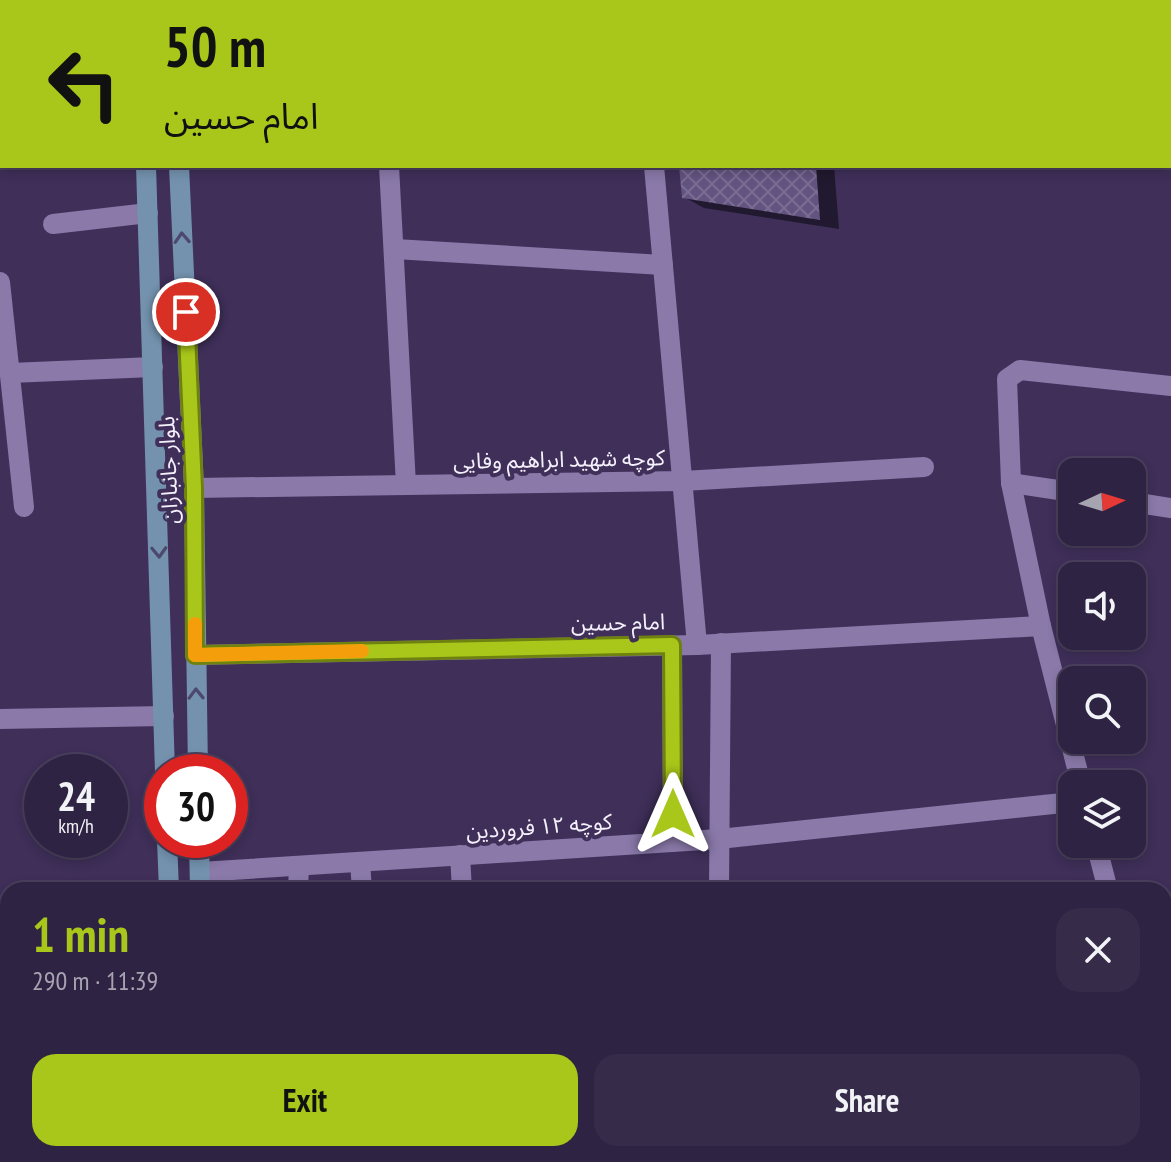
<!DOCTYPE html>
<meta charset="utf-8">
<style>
:root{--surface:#2f2343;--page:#372b4a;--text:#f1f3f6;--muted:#a7a4b2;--line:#4a405c;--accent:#a9c71a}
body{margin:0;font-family:"PT Sans Narrow","Noto Sans Arabic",sans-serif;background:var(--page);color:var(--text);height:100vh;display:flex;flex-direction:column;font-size:30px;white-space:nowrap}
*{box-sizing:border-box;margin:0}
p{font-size:26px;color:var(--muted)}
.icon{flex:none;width:44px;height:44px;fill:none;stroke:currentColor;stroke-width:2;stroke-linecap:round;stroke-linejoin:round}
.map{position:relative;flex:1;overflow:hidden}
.drawer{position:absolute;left:0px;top:882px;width:1172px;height:280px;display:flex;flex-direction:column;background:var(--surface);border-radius:24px 24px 0 0;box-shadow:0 4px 12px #0003,0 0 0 2px var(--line)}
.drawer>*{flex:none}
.hud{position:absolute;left:0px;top:0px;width:1172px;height:168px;box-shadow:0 4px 12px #0003,0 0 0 2px var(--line);background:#a9c71a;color:#111;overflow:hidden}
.needle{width:52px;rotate:86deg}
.buttons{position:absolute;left:1058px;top:458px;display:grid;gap:16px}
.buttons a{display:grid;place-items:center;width:88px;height:88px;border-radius:16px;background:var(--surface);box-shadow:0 4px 12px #0003,0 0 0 2px var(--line);font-size:40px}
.speed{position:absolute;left:24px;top:754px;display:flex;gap:16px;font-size:40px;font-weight:700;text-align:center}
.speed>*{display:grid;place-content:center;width:104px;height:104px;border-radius:50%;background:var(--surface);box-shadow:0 4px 12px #0003,0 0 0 2px var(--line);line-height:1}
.speed small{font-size:20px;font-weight:400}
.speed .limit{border:12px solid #d22;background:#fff;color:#111}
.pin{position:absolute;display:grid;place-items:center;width:68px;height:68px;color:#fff;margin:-34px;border:4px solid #fff;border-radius:50%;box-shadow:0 2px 8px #0007}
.me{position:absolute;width:88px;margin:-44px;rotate:0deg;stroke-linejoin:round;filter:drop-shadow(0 0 6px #0008)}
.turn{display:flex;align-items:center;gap:28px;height:168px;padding:0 32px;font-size:36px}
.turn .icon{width:104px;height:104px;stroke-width:2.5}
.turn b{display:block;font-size:56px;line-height:68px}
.round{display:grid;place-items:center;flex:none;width:84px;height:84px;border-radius:24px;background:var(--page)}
.overview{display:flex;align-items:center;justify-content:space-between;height:136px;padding:0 32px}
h1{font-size:48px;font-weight:600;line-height:60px;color:var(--accent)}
.primary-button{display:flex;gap:16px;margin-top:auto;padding:16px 32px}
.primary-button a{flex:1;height:92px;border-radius:24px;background:var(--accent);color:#111;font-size:32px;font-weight:600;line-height:92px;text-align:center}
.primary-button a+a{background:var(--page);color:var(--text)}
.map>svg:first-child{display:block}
.shadow{fill:#0007}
.building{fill:url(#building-cross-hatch)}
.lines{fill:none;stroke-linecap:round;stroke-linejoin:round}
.street{stroke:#8a79a9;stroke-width:20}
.secondary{stroke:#7492ae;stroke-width:20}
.oneway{stroke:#4c486e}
.route-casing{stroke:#6e8111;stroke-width:20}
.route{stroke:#a9c71a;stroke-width:14}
.slow{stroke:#f59e0b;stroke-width:14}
.labels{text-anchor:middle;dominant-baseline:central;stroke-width:8;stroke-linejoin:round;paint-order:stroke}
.street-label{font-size:22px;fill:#f5f1fc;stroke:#3f2f59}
</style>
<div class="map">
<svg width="1171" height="1162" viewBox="0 0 1171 1162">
<defs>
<pattern id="building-cross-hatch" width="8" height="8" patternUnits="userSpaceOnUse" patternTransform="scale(2)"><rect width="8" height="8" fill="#635380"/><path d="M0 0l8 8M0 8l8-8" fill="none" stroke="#7a6c93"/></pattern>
</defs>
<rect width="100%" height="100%" fill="#3f2f59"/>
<polygon class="shadow" points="681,166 834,166 839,229 704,208 684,197"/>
<polygon class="building" points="679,166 816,166 820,220 682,198"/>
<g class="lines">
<g class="street">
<polyline points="299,0 299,2"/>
<polyline points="487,0 487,2"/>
<polyline points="637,0 638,2"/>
<polyline points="548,2 556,0"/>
<polyline points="389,166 406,485"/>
<polyline points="654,166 697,645"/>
<polyline points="53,224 148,213"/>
<polyline points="395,249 663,265"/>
<polyline points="0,282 24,507"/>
<polyline points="10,373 153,367"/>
<polyline points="1011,483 1072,492"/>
<polyline points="194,488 683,481 924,467"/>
<polyline points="1132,502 1171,508"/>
<polyline points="672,645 673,842"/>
<polyline points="195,655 697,645 1041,626"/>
<polyline points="0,719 164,716"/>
<polyline points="1081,784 1041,626 1011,483 1007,379 1020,370 1171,386"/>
<polyline points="1096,844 1108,890"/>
<polyline points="460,855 462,890"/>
<polyline points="360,862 362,890"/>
<polyline points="200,872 719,839 1072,802"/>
<polyline points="298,890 299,866"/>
<polyline points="719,890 721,643"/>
<polyline points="1164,948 1171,949"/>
<polyline points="0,957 8,957"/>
<polyline points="305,1162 393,1154"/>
<polyline points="1007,1162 1048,1154"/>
</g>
<g class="secondary">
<polyline points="141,0 141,2"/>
<polyline points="173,0 173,2"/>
<polyline points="146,166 165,772"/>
<polyline points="179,166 194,488 198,772"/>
<polyline points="167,840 169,890"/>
<polyline points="199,840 200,890"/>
<polyline points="176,1154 177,1162"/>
<polyline points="212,1154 212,1162"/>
</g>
</g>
<defs><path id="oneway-chevron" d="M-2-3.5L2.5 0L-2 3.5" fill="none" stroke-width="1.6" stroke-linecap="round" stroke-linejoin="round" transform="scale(2)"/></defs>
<g class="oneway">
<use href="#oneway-chevron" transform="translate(182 238) rotate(-93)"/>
<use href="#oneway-chevron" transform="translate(159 552) rotate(88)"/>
<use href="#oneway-chevron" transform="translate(196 694) rotate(-91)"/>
</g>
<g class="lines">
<defs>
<polyline id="route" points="186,312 194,488 195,655 672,645 673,814"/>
</defs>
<use href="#route" class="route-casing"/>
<use href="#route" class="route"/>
<polyline class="slow" points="195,624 195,655 362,651"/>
</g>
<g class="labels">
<g class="street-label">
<text transform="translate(559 459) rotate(-1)">کوچه شهید ابراهیم وفایی</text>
<text transform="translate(168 470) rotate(-92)">بلوار جانبازان</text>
<text transform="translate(618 622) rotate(-1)">امام حسین</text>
<text transform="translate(539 826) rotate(-4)">کوچه ۱۲ فروردین</text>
</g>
</g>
</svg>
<div class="buttons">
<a><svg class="needle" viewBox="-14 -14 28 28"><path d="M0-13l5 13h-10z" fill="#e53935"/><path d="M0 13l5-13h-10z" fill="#a7a4b2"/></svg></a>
<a><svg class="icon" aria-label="sound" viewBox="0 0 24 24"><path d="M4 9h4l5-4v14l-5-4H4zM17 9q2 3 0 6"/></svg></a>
<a><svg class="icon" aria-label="search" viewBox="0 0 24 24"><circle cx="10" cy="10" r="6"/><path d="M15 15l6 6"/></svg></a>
<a><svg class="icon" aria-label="layers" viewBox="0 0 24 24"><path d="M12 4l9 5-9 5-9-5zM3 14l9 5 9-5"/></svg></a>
</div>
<div class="speed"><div>24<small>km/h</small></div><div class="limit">30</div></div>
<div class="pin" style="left:186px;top:312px;background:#d93025"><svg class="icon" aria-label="arrive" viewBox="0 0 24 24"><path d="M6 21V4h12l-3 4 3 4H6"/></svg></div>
<svg class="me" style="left:673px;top:814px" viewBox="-20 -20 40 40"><path d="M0-17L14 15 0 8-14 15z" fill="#a9c71a" stroke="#fff" stroke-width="4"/></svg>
<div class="hud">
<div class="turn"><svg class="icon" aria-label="left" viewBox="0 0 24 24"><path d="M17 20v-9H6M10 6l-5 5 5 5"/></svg><div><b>50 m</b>امام حسین</div></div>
</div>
<section class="drawer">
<div class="overview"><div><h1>1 min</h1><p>290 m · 11:39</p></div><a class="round"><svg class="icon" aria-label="close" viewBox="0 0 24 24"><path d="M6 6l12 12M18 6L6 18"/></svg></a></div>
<div class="primary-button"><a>Exit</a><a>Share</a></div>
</section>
</div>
